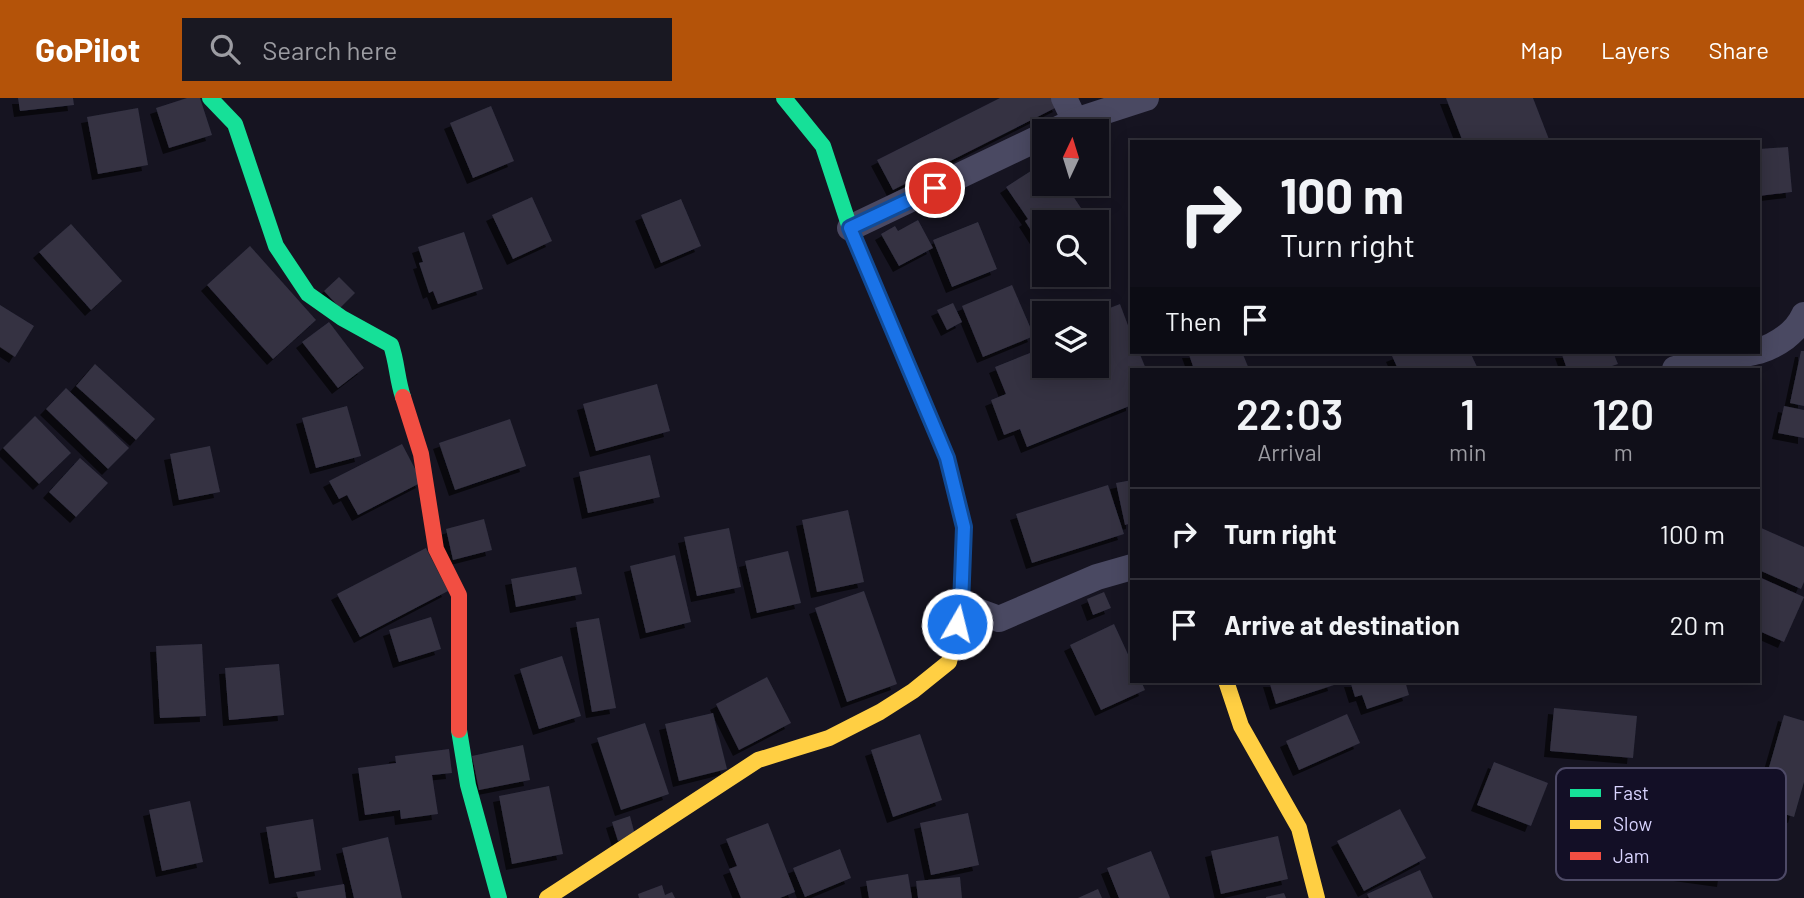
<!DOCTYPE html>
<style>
:root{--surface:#100f19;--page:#191822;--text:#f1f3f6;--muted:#9c9ca2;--line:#302f38;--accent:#b45309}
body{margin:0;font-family:Barlow,sans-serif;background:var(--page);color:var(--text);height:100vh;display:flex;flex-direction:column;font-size:26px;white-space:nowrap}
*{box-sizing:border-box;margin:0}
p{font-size:23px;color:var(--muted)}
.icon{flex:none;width:38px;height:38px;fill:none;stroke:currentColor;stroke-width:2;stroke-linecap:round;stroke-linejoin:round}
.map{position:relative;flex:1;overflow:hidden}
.side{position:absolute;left:1130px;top:270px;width:630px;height:315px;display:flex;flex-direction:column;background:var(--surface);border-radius:0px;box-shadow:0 4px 18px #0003,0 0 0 2px var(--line)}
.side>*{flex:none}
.banner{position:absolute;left:1130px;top:42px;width:630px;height:214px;border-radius:0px;box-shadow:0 4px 18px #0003,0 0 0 2px var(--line);background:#100f19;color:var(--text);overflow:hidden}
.needle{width:46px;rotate:4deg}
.fabs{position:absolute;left:1032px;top:21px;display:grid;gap:14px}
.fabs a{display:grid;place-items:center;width:77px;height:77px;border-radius:0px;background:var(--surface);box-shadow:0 4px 18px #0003,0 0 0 2px var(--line);font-size:35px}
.pin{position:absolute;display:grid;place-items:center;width:60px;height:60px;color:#fff;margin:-30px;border:4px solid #fff;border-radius:50%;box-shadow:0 2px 7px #0007}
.me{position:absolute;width:77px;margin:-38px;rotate:8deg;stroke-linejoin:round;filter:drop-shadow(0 0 5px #0008)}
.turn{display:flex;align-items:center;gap:24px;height:147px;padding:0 35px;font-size:32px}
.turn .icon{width:91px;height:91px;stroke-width:2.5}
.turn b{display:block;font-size:49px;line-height:60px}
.then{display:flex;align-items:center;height:66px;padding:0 35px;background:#0003;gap:14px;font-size:26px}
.eta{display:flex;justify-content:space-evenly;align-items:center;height:119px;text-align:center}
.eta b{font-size:42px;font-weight:600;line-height:49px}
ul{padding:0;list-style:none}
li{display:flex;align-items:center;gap:21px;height:91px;padding:0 35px;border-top:2px solid var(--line)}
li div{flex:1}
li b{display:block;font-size:26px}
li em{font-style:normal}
header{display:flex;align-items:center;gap:42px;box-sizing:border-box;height:98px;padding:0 35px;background:var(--accent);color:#fff}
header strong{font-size:33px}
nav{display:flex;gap:38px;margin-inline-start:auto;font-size:24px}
.search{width:490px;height:63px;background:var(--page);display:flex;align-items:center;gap:18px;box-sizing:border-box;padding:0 24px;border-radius:0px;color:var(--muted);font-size:26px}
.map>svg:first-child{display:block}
.building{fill:#343243;filter:url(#shadow)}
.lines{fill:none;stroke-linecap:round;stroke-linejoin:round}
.street{stroke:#4a4962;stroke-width:26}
.fast{stroke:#16e098;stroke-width:16}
.slow{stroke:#ffcf43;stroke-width:16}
.jam{stroke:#f24e42;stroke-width:16}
.route-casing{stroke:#114b97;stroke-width:18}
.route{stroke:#1a73e8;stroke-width:12}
.key{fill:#130f26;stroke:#4e4a67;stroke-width:2}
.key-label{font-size:19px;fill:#d9d4ff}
</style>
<header>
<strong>GoPilot</strong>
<div class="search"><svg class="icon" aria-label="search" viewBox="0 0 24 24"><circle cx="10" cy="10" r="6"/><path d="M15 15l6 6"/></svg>Search here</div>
<nav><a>Map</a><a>Layers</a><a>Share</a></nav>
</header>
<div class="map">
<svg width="1804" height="800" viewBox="0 0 1804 800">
<defs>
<filter id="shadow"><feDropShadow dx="-6" dy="6" stdDeviation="0" flood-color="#0009"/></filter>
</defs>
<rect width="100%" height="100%" fill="#161421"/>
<g class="building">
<polygon points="18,0 73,0 74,7 20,13"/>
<polygon points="187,0 200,0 212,37 169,50 156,10"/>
<polygon points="1000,0 1054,0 1059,8 893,92 877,62"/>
<polygon points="1446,0 1533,0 1550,44 1463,44"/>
<polygon points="491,8 514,63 473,80 450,25"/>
<polygon points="138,10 148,67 98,76 87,19"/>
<polygon points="1788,49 1792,94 1759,98 1759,51"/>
<polygon points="1045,64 1045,86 1065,86 1087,119 1078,124 1045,124 1045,146 1041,148 1025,123 1028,121 1006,89"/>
<polygon points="532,99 552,143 513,161 492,117"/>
<polygon points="681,101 701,148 661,165 641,117"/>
<polygon points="918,122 933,150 899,168 881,136 895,128 898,133"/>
<polygon points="978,124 997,171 952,189 933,142"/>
<polygon points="71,126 122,183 91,212 39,154"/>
<polygon points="464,134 483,191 438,206 433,193 429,195 419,165 423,164 418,149"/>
<polygon points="250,148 316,222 273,261 207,187"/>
<polygon points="339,179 355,195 340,210 324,193"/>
<polygon points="1012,187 1034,238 983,259 962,208"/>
<polygon points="953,205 962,224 947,232 937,212"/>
<polygon points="1120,206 1132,238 1132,254 1139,254 1146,271 1132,271 1132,307 1027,349 1020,331 1004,337 991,302 1006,296 995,269 1045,249 1045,268 1097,268 1097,229 1101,227 1097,215"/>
<polygon points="0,207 34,228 15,259 0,249"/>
<polygon points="329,224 364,270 338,290 302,244"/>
<polygon points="1801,253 1804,253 1804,308 1790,305"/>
<polygon points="1188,254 1242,254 1249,271 1194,271"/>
<polygon points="1402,254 1470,254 1478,271 1398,271 1392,258"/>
<polygon points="1561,254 1613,254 1618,266 1603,271 1567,271"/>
<polygon points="95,266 155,321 136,342 76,288"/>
<polygon points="657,286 670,333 596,353 583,306"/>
<polygon points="66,290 129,350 108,371 46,311"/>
<polygon points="347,308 361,358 316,370 302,320"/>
<polygon points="1784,308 1804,312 1804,340 1778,335"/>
<polygon points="35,318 71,355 39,386 3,350"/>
<polygon points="510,321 526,368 455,392 439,345"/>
<polygon points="402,346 422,384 358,417 347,397 339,401 329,383"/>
<polygon points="210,348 220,394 179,402 170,356"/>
<polygon points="650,357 660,399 588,415 579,374"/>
<polygon points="80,360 108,385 76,419 49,394"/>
<polygon points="1132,382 1132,425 1125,427 1116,385"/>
<polygon points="1108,387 1124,436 1032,465 1016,416"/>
<polygon points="848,412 864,484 817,494 802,422"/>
<polygon points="484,421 492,452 453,462 446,431"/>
<polygon points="1759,429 1804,449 1804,484 1801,491 1759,472"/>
<polygon points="729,430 741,489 697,498 684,439"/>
<polygon points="426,450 448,493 360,539 337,496"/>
<polygon points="788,453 801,505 757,515 745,463"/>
<polygon points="675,457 691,524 646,535 630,468"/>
<polygon points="576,469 582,496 516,509 511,481"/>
<polygon points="1759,479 1804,499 1784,544 1759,533"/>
<polygon points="864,493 897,586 847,604 815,510"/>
<polygon points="1104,494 1111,510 1093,517 1087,501"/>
<polygon points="431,519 441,551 399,564 389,532"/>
<polygon points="599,520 616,610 592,614 576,524"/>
<polygon points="1114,526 1132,565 1132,583 1141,583 1145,592 1101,612 1070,547"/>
<polygon points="202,546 206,618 160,620 156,548"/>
<polygon points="562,558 581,618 539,631 520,571"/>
<polygon points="279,566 284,617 229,622 225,570"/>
<polygon points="767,579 791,625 739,652 716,606"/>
<polygon points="1269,583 1333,583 1334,587 1276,606"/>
<polygon points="1350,583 1405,583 1409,597 1367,611 1362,597 1355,599"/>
<polygon points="1554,610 1637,618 1633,660 1550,653"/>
<polygon points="713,615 727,671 679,683 665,626"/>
<polygon points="1347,616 1360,645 1299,672 1286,643"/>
<polygon points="1784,617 1804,623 1804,684 1794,719 1758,708"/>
<polygon points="645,625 669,696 621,712 597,640"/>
<polygon points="920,636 942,702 893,719 871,652"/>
<polygon points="523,647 530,682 479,692 472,658"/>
<polygon points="449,651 452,675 432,677 438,716 401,721 400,712 365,717 358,670 396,665 395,658"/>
<polygon points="1494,664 1548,685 1531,728 1477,707"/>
<polygon points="549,688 563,756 512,766 499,698"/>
<polygon points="1685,688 1736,695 1723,783 1672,776"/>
<polygon points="190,703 203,764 162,773 149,712"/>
<polygon points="1400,711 1426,760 1364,793 1337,743"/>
<polygon points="968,715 979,767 931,777 920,725"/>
<polygon points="630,718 635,737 618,743 612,724"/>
<polygon points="313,721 321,772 275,780 266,729"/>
<polygon points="768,725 795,794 780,800 741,800 729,771 737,768 726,741"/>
<polygon points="1278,738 1288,781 1221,796 1211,753"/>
<polygon points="388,739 402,800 354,800 342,750"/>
<polygon points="840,751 851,780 805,799 793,770"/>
<polygon points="1151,753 1170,800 1119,800 1107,770"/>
<polygon points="1420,772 1433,800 1369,800 1367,796"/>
<polygon points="908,776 912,800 869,800 866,783"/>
<polygon points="960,779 962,800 918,800 916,783"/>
<polygon points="344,786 346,800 298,800 296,794"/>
<polygon points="662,787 665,797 672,794 675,800 639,800 638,796"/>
<polygon points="1098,791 1102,800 1078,800"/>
<polygon points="1284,795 1286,800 1266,800 1266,799"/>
</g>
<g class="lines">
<g class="street">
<polyline points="1064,0 1075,23"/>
<polyline points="1054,33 1075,23 1146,0"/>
<polyline points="850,130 1045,37"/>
<path d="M1759 253C1777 247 1796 235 1804 217"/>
<polyline points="1675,271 1754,254"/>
<polyline points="961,507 999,521 1097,479 1132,469"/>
</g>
<g class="fast">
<path d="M210 0 235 26 276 148 308 196 342 220 391 247C397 264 397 281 403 299"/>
<polyline points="784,0 823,48 850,130 910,272"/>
<polyline points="459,632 468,687 499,800"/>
</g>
<g class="slow">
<polyline points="1226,583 1241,628 1299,730 1317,800"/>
<polyline points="547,800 758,662 829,640 880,614 913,593 949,564 954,542"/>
</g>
<g class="jam">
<polyline points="910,272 947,360 964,429 961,507 954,542"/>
<polyline points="403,299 421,356 436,451 459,497 459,632"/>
</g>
</g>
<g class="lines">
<defs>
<polyline id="route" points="935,90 850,130 947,360 964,429 961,507 957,526"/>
</defs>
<use href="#route" class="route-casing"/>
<use href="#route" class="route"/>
</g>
<rect x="1556" y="670" width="230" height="112" rx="10" class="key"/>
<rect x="1570" y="691" width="31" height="8" fill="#16e098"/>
<rect x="1570" y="722" width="31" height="9" fill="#ffcf43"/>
<rect x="1570" y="754" width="31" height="8" fill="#f24e42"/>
<g class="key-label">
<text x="1613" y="702">Fast</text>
<text x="1613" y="733">Slow</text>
<text x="1613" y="765">Jam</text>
</g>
</svg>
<div class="fabs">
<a><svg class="needle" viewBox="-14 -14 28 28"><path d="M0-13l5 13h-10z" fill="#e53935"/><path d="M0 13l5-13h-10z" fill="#9c9ca2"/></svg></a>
<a><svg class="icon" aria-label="search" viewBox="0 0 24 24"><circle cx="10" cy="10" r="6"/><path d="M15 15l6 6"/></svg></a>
<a><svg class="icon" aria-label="layers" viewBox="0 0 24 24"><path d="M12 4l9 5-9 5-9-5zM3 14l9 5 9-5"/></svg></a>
</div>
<div class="pin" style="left:935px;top:90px;background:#d93025"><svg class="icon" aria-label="arrive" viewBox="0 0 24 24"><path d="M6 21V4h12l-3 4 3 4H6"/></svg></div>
<svg class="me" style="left:957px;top:526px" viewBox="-20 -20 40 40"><circle r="17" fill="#1a73e8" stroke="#fff" stroke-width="3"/><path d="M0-11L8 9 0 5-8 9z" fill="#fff"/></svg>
<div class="banner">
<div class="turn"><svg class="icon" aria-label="right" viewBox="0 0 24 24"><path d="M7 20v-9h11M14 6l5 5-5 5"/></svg><div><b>100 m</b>Turn right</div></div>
<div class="then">Then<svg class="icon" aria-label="arrive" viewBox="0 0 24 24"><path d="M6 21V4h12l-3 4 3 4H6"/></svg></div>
</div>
<section class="side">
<div class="eta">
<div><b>22:03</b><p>Arrival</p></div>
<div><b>1</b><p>min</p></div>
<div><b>120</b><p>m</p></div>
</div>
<ul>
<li><svg class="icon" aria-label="right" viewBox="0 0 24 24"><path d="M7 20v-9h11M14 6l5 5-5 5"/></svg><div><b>Turn right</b></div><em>100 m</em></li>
<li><svg class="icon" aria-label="arrive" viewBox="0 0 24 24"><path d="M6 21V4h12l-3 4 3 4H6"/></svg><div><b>Arrive at destination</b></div><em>20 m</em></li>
</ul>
</section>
</div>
